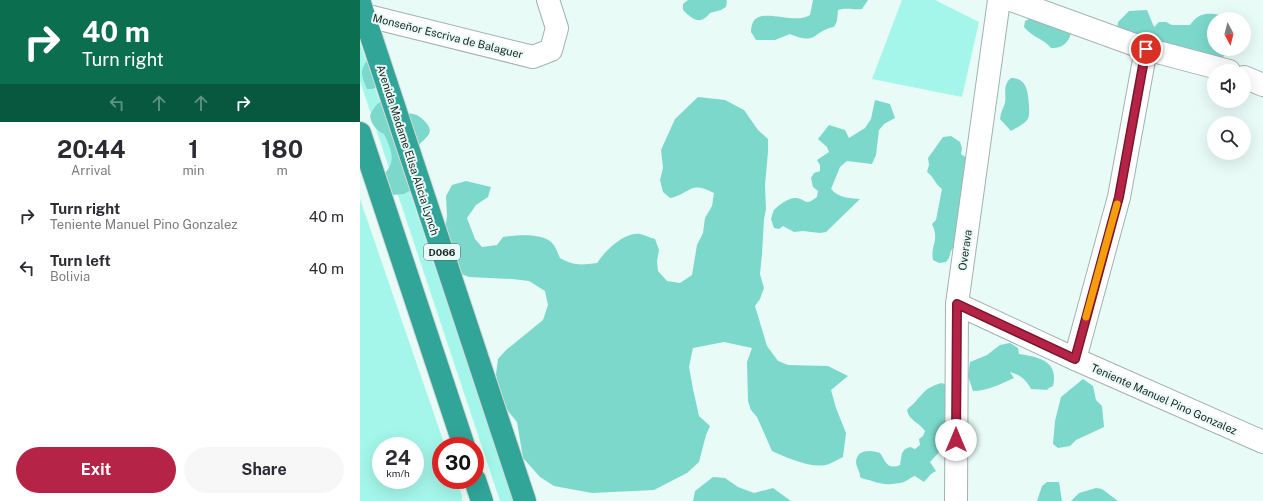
<!DOCTYPE html>
<meta charset="utf-8">
<style>
:root{--surface:#fff;--page:#f7f7f7;--text:#2b2b33;--muted:#7c7c81;--accent:#b52346}
body{margin:0;font-family:"Public Sans",sans-serif;background:var(--page);color:var(--text);height:100vh;display:flex;flex-direction:column;font-size:15px;white-space:nowrap}
*{box-sizing:border-box;margin:0}
p{font-size:13px;color:var(--muted)}
.icon{flex:none;width:22px;height:22px;fill:none;stroke:currentColor;stroke-width:2;stroke-linecap:round;stroke-linejoin:round}
.map{position:relative;flex:1;overflow:hidden}
.details{display:flex;flex-direction:column;background:var(--surface);width:360px}
.details>*{flex:none}
.guide{background:#0b6e4f;color:#fff;overflow:hidden}
.needle{width:26px;rotate:173deg}
.buttons{position:absolute;left:847px;top:12px;display:grid;gap:8px}
.buttons a{display:grid;place-items:center;width:44px;height:44px;border-radius:50%;background:var(--surface);box-shadow:0 4px 16px #0002;font-size:20px}
.speed{position:absolute;left:12px;top:437px;display:flex;gap:8px;font-size:20px;font-weight:700;text-align:center}
.speed>*{display:grid;place-content:center;width:52px;height:52px;border-radius:50%;background:var(--surface);box-shadow:0 4px 16px #0002;line-height:1}
.speed small{font-size:10px;font-weight:400}
.speed .limit{border:6px solid #d22;background:#fff;color:#111}
.pin{position:absolute;display:grid;place-items:center;width:34px;height:34px;color:#fff;margin:-17px;border:2px solid #fff;border-radius:50%;box-shadow:0 1px 4px #0007}
.me{position:absolute;width:44px;margin:-22px;rotate:0deg;stroke-linejoin:round;filter:drop-shadow(0 0 3px #0008)}
.turn{display:flex;align-items:center;gap:14px;height:84px;padding:0 16px;font-size:18px}
.turn .icon{width:52px;height:52px;stroke-width:2.5}
.turn b{display:block;font-size:28px;line-height:34px}
.lanes{display:flex;align-items:center;height:38px;padding:0 16px;background:#0003;justify-content:center;gap:20px;direction:ltr}
.lanes .off{opacity:.35}
.eta{display:flex;justify-content:space-evenly;align-items:center;height:68px;text-align:center}
.eta b{font-size:24px;font-weight:700;line-height:28px}
.button{display:flex;gap:8px;margin-top:auto;padding:8px 16px}
.button a{flex:1;height:46px;border-radius:24px;background:var(--accent);color:#fff;font-size:16px;font-weight:700;line-height:46px;text-align:center}
.button a+a{background:var(--page);color:var(--text)}
ul{padding:0;list-style:none}
li{display:flex;align-items:center;gap:12px;height:52px;padding:0 16px}
li div{flex:1}
li b{display:block;font-size:15px}
li em{font-style:normal}
main{display:flex;flex:1;min-height:0}
.map>svg:first-child{display:block}
.green{fill:#a4f6ea;fill-rule:evenodd}
.forest{fill:#7cd8cb}
.lines{fill:none;stroke-linecap:round;stroke-linejoin:round}
.street-casing{stroke:#a1b2af;stroke-width:24}
.highway-casing{stroke:#d6d7d7;stroke-width:24}
.street{stroke:#fff;stroke-width:22}
.highway{stroke:#31a598;stroke-width:22}
.route-casing{stroke:#76172e;stroke-width:10}
.route{stroke:#b52346;stroke-width:7}
.slow{stroke:#f59e0b;stroke-width:7}
.labels{text-anchor:middle;dominant-baseline:central;stroke-width:4;stroke-linejoin:round;paint-order:stroke}
.shield{fill:#e9fbf7;stroke:#5a6361;stroke-width:1}
.shield-label{font-size:10px;font-weight:bold;fill:#1c2221}
.street-label{font-size:11px;fill:#1c2221;stroke:#e9fbf7}
</style>
<main>
<section class="details">
<div class="guide">
<div class="turn"><svg class="icon" aria-label="right" viewBox="0 0 24 24"><path d="M7 20v-9h11M14 6l5 5-5 5"/></svg><div><b>40 m</b>Turn right</div></div>
<div class="lanes"><svg class="icon off" aria-label="left" viewBox="0 0 24 24"><path d="M17 20v-9H6M10 6l-5 5 5 5"/></svg><svg class="icon off" aria-label="ahead" viewBox="0 0 24 24"><path d="M12 20V5M6 11l6-6 6 6"/></svg><svg class="icon off" aria-label="ahead" viewBox="0 0 24 24"><path d="M12 20V5M6 11l6-6 6 6"/></svg><svg class="icon" aria-label="right" viewBox="0 0 24 24"><path d="M7 20v-9h11M14 6l5 5-5 5"/></svg></div>
</div>
<div class="eta">
<div><b>20:44</b><p>Arrival</p></div>
<div><b>1</b><p>min</p></div>
<div><b>180</b><p>m</p></div>
</div>
<ul>
<li><svg class="icon" aria-label="right" viewBox="0 0 24 24"><path d="M7 20v-9h11M14 6l5 5-5 5"/></svg><div><b>Turn right</b><p>Teniente Manuel Pino Gonzalez</p></div><em>40 m</em></li>
<li><svg class="icon" aria-label="left" viewBox="0 0 24 24"><path d="M17 20v-9H6M10 6l-5 5 5 5"/></svg><div><b>Turn left</b><p>Bolivia</p></div><em>40 m</em></li>
</ul>
<div class="button"><a>Exit</a><a>Share</a></div>
</section>
<div class="map">
<svg width="903" height="501" viewBox="0 0 903 501">
<rect width="100%" height="100%" fill="#e9fbf7"/>
<g class="green">
<polygon points="542,0 575,0 619,22 602,97 512,79"/>
<polygon points="0,43 153,501 140,501 0,81"/>
<path d="M0 199 85 446H81V480H97L102 496V501H0ZM21 446H55V480H21Z"/>
</g>
<g class="forest">
<path d="M328 0H366L367 1 366 7 361 10 350 13C340 26 332 19 323 10V4Z"/>
<path d="M453 0H508L502 9C493 10 486 7 478 10L477 21 474 27C452 31 458 46 430 34L415 40H396L391 32C391 0 432 27 450 15Z"/>
<path d="M787 10 794 27 799 22H806L812 25H830C833 21 837 16 842 15 849 12 865 15 870 19H854V49H872L871 52 861 58 804 53 797 39 782 37 757 31 758 22 769 11Z"/>
<path d="M671 18 711 33C709 43 701 49 691 48 684 39 672 37 664 27L665 21Z"/>
<path d="M9 57 24 85 12 89H7C0 73 0 71 9 57Z"/>
<path d="M651 78C667 78 668 92 669 105 669 110 670 117 667 120 663 125 656 128 651 131L640 119C641 113 642 110 644 106 648 96 641 86 651 78Z"/>
<path d="M338 97 365 100 384 110 398 130 408 139V152L405 185 406 209 404 219 402 254 400 274 404 288 400 299 395 306 407 346 418 361 428 365 468 366 488 376 471 390 476 408 486 433 483 457C478 459 471 464 466 465 450 468 427 458 412 451L397 417 391 410 388 401 387 362 392 348 364 342 333 348 329 367 333 389 339 416 350 426 346 435 339 462 327 473 294 490 232 493 194 486 180 477 163 458 157 422 148 411 140 396 136 374 138 359 146 350 183 320 188 305 185 291 169 281 152 279 109 277 96 272 84 236 87 216 86 196 92 185 106 181 131 187 128 197 116 205 107 218 115 239 122 247 137 245 143 237C156 235 179 233 190 241 196 246 197 252 200 258 214 266 222 265 237 263 245 251 264 232 280 234 285 235 290 238 295 239L299 250 297 261 298 271 307 281 320 283 332 275 337 245 343 233 345 218 352 206 354 193C329 180 332 193 310 198L303 192 300 180 303 168 301 150 315 119Z"/>
<path d="M25 99C31 103 37 108 43 111 49 114 55 113 60 117 81 134 63 137 56 149 54 154 53 181 53 189L44 194 32 195 21 177C25 173 30 168 31 163 34 155 28 142 24 134 17 131 11 124 10 116 13 108 17 103 25 99Z"/>
<path d="M515 100 530 104 535 118 524 124 519 130 516 155 512 164 487 161 480 167 471 189C479 198 488 198 500 199L466 232 460 233 443 231 434 232 423 226 419 229 414 228 411 219C412 217 412 213 414 210 418 205 430 197 436 198 447 199 444 207 457 197L458 191 453 187 451 178 454 173 460 171V165L457 160 469 152 467 147 458 139 469 125 485 130 489 138 505 128 511 119Z"/>
<path d="M591 136 600 142 602 148 601 154 607 158 601 235 591 251 589 258 586 262 579 263 573 260C570 245 580 241 572 224L576 220 582 189C575 184 574 177 567 172L569 165 568 158 583 137Z"/>
<path d="M650 343 658 348 659 354C679 357 699 361 693 386L687 389 689 390 671 389C666 380 661 375 650 372L654 378C641 384 627 391 613 391L608 376 610 362 627 355 640 345Z"/>
<polygon points="723,379 733,386 736,400 742,406 744,427 716,440 710,446 698,448 693,444 695,421 701,397"/>
<path d="M581 383 592 386V443L580 444 581 450 570 462 576 471 571 474 564 482 555 476C551 477 547 481 544 482 532 485 523 485 512 481 508 479 504 480 500 477 500 471 496 467 496 462 497 449 511 450 520 453 526 462 527 470 540 465L542 453 545 449 550 447 555 449 560 445 559 439 563 436 565 431C559 422 549 421 547 410 550 406 553 405 556 401 566 390 566 388 581 383Z"/>
<polygon points="353,477 365,478 378,487 394,493 413,488 431,501 333,501 335,491"/>
<polygon points="687,482 699,482 702,501 677,501 682,486"/>
<polygon points="736,488 742,489 758,501 711,501 719,493"/>
</g>
<g class="lines">
<defs>
<g id="street">
<polyline points="651,0 786,49 869,71"/>
<polyline points="4,15 173,57 191,50 197,28 188,0"/>
<polyline points="884,77 903,85"/>
<polyline points="597,304 715,359 903,442"/>
<polyline points="715,359 759,197 786,49"/>
<polyline points="596,501 597,304 639,0"/>
</g>
<g id="highway">
<polyline points="0,3 165,501"/>
<polyline points="0,133 104,446"/>
<polyline points="115,480 122,501"/>
</g>
</defs>
<use href="#street" class="street-casing"/>
<use href="#highway" class="highway-casing"/>
<use href="#street" class="street"/>
<use href="#highway" class="highway"/>
</g>
<g class="lines">
<defs>
<polyline id="route" points="596,440 597,304 715,359 759,197 786,49"/>
</defs>
<use href="#route" class="route-casing"/>
<use href="#route" class="route"/>
<polyline class="slow" points="726,317 757,204"/>
</g>
<g class="labels">
<rect class="shield" x="64" y="244" width="36" height="16" rx="3"/>
<g class="shield-label">
<text x="82" y="252">D066</text>
</g>
<g class="street-label">
<text transform="translate(88 36) rotate(14)">Monseñor Escriva de Balaguer</text>
<text transform="translate(48 150) rotate(72)">Avenida Madame Elisa Alicia Lynch</text>
<text transform="translate(605 250) rotate(-82)">Overava</text>
<text transform="translate(804 399) rotate(24)">Teniente Manuel Pino Gonzalez</text>
</g>
</g>
</svg>
<div class="buttons">
<a><svg class="needle" viewBox="-14 -14 28 28"><path d="M0-13l5 13h-10z" fill="#e53935"/><path d="M0 13l5-13h-10z" fill="#7c7c81"/></svg></a>
<a><svg class="icon" aria-label="sound" viewBox="0 0 24 24"><path d="M4 9h4l5-4v14l-5-4H4zM17 9q2 3 0 6"/></svg></a>
<a><svg class="icon" aria-label="search" viewBox="0 0 24 24"><circle cx="10" cy="10" r="6"/><path d="M15 15l6 6"/></svg></a>
</div>
<div class="speed"><div>24<small>km/h</small></div><div class="limit">30</div></div>
<div class="pin" style="left:786px;top:49px;background:#d93025"><svg class="icon" aria-label="arrive" viewBox="0 0 24 24"><path d="M6 21V4h12l-3 4 3 4H6"/></svg></div>
<svg class="me" style="left:596px;top:440px" viewBox="-20 -20 40 40"><circle r="19" fill="#fff"/><path d="M0-13L10 11 0 6-10 11z" fill="#b52346"/></svg>
</div>
</main>
